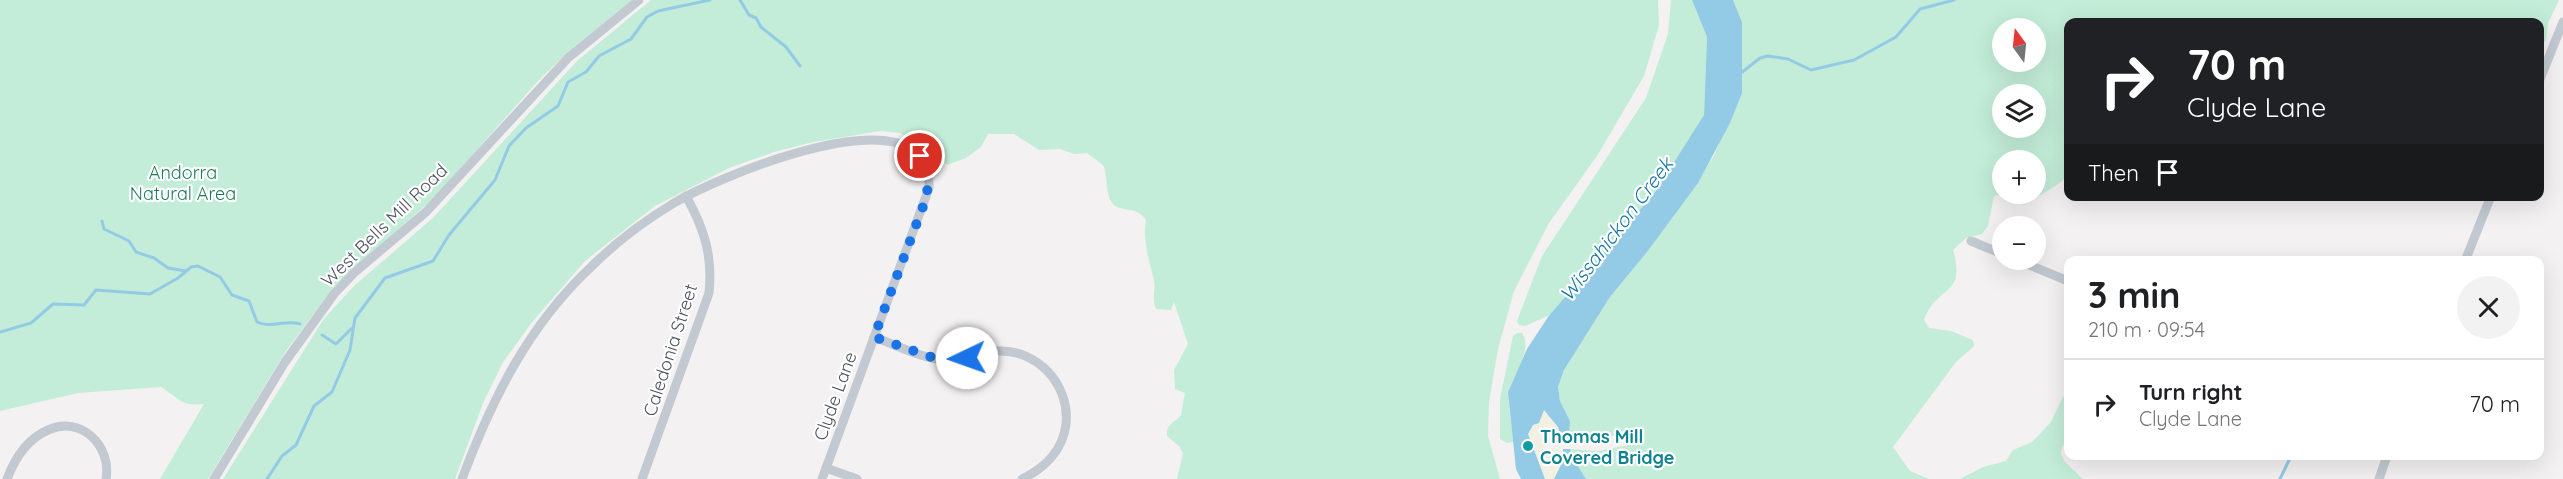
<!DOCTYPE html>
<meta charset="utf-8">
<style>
:root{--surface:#fff;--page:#f2f2f2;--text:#202124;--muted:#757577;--line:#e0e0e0}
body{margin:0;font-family:Quicksand,sans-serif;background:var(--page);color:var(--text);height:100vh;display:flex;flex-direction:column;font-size:22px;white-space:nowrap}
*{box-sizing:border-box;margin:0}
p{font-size:20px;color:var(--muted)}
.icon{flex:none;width:33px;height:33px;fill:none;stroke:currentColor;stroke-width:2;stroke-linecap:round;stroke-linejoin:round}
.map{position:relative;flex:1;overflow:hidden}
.side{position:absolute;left:2064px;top:256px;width:480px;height:204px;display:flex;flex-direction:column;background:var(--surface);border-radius:12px;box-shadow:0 6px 24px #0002}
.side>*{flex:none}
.guide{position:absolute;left:2064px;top:18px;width:480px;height:183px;border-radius:12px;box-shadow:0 6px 24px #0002;background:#202124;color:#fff;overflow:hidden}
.needle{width:39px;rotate:345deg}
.fabs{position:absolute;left:1992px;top:18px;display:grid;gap:12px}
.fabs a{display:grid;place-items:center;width:54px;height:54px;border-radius:50%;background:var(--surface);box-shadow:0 6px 24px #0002;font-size:30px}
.pin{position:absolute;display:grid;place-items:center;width:51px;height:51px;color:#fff;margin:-26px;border:3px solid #fff;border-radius:50%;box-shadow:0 2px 6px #0007}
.me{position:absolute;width:66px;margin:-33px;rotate:267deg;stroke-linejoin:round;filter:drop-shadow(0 0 4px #0008)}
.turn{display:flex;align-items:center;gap:21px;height:126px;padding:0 24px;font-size:27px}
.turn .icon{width:78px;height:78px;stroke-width:2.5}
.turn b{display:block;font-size:42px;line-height:51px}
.then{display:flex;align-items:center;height:57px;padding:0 24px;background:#0003;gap:12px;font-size:22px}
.round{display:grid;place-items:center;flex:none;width:63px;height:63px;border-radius:32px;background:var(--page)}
.summary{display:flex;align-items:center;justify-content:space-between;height:102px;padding:0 24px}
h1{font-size:36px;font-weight:800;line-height:45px}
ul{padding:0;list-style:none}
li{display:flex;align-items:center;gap:18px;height:90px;padding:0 24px;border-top:2px solid var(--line)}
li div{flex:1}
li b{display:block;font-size:22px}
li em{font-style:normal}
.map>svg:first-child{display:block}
.green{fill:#c3edd8;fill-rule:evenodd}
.sand{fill:#f2efe3}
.water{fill:#93cbe6}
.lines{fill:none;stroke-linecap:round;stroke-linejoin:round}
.stream{stroke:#93cbe6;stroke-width:3}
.minor{stroke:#c2c9d1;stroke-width:9}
.route{stroke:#1a73e8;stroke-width:10;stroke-dasharray:0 18}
.culture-dot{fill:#0f9aa8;stroke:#fff;stroke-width:2}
.labels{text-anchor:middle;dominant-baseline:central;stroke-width:4.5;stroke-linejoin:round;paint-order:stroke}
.park-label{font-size:18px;fill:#1e7a57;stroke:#fff}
.street-label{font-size:18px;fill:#4a515d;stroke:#fff}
.culture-label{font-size:18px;font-weight:bold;fill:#0d838f;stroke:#fff;text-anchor:start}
.water-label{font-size:20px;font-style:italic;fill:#1675a3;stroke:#fff}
</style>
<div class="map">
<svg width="2563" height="479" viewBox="0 0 2563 479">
<rect width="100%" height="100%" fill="#f3f1f1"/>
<g class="green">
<path d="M0 0H632L568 52 538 81 435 197 333 288 286 351 208 479H160L204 404C181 407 179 398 161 387L78 393 0 411Z"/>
<path d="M651 0H1658L1659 25 1644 76 1597 156 1549 223 1514 291 1498 349 1489 402 1488 436 1500 479H1177L1183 453 1179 446 1167 436C1166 423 1175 423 1181 415L1185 393 1175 389 1174 370 1188 344 1174 302 1171 310 1156 309C1151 298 1156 291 1154 281 1150 262 1142 240 1146 220 1137 205 1119 213 1112 203 1105 194 1108 176 1103 165L1087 153 1074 154 1060 149 1039 150 1014 134H988L981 147 966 158 947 165 940 156 929 152 913 139 900 133 881 131 813 142 774 152 729 168 655 206 585 261 533 321 503 362 483 403 455 479H223L323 320 353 287 434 217 577 61Z"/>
<polygon points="1671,0 1692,0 1707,37 1704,115 1699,127 1656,191 1552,314 1525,326 1519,325 1517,321 1542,256 1646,98 1668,34"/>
<path d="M1733 0H2559L2548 23 2546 40 2541 46 2540 22H2068V176C2059 184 2034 202 2022 201 2011 199 2007 192 1994 196L1988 226 1982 234 1966 238 1953 250C1967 297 1936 285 1924 320L1929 328 1951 331 1973 340 1974 346 1956 362 1893 447 1910 471 1929 479H1586L1571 455 1570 449 1598 451 1633 444 1634 437 1626 435 1569 438 1570 421 1560 401 1558 387 1564 370 1610 297 1647 252 1713 157 1742 93V22ZM2002 28H2036V62H2002ZM2002 94H2036V128H2002ZM2002 160H2036V194H2002Z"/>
<path d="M1517 333H1522C1533 350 1514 374 1509 390 1507 396 1513 432 1513 442L1507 443 1500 439V399L1513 336Z"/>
<polygon points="2068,392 2068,440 2062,447 2061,454 2065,462 2083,479 1960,479 1983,467 2006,461 2013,450 2032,442 2051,422 2063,397"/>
</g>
<polygon class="sand" points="1544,410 1558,427 1548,434 1548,449 1563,449 1562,463 1554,479 1545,479 1541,474 1528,434 1533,425 1539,423"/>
<g class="water">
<polygon points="1692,0 1733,0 1742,22 1742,93 1730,123 1698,183 1647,252 1610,297 1564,370 1558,387 1560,401 1570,421 1569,438 1561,438 1558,427 1544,410 1539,423 1533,425 1528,434 1545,479 1521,479 1516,469 1508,392 1527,349 1548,317 1656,191 1704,115 1707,37"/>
<polygon points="1563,449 1570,449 1571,455 1586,479 1554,479 1562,463"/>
</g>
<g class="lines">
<g class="stream">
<polyline points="740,0 749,15 756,18 761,27 786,47 800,66"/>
<polyline points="1741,73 1760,58 1768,56 1788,59 1811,70 1854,60 1896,37 1920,9 1954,0"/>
<polyline points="102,221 104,229 129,241 136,252 154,258 168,268 186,271"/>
<path d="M0 332 31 323 53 304 84 305 96 290 150 294 178 278 191 267 198 266 220 277 232 295 249 301 257 322C271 329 286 319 300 324"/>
<polyline points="322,335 336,344 352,328"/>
<polyline points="267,479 282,456 296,445 314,406 332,392 350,350 355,318 385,278 433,261 449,235 495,180 509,146 526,128 558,106 568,82 586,72 599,56 631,39 647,17 658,11 710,0"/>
<polyline points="2280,479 2291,456"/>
</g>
<g class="minor">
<polyline points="2540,79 2563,22"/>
<polyline points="1971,241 2002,254"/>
<polyline points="2017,260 2068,281"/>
<polyline points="2465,261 2491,196"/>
<path d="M874 337C896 345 921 358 944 360 963 362 979 352 997 351 1038 349 1070 385 1066 424 1063 450 1045 468 1022 479"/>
<polyline points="826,468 857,479"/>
<path d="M7 479C15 458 27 439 48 430 81 415 112 446 106 479"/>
<polyline points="214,479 285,362 334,294 355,272 426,212 568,58 639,0"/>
<path d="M462 479C492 399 528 326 591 267 616 242 644 221 674 203 716 178 933 84 929 188L822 479"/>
<path d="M642 479 709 293C713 256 704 228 686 196"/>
<polyline points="2379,479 2387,456"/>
</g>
</g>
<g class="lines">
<polyline class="route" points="920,156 928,174 927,196 874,337 940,360 967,358"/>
</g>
<circle class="culture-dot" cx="1528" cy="446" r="6"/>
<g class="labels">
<g class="park-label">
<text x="183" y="172">Andorra<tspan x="183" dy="21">Natural Area</tspan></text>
</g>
<g class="street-label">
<text transform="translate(384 225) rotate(-44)">West Bells Mill Road</text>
<text transform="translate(670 350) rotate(-72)">Caledonia Street</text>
<text transform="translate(835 396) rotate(-70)">Clyde Lane</text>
</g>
<g class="culture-label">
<text x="1540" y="436">Thomas Mill<tspan x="1540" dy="21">Covered Bridge</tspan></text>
</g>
<g class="water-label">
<text transform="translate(1616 229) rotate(-53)">Wissahickon Creek</text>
</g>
</g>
</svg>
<div class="fabs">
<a><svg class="needle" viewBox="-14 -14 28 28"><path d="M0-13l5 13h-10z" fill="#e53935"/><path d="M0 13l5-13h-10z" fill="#757577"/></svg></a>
<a><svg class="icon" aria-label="layers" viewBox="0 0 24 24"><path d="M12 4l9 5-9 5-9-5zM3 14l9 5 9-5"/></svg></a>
<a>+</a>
<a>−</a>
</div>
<div class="pin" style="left:920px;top:156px;background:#d93025"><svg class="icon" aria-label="arrive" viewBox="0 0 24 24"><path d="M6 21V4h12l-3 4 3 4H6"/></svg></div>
<svg class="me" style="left:967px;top:358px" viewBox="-20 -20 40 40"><circle r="19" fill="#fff"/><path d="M0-13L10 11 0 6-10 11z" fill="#1a73e8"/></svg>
<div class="guide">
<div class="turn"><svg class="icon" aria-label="right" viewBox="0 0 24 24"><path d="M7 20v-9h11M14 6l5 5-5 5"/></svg><div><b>70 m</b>Clyde Lane</div></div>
<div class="then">Then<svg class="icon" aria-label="arrive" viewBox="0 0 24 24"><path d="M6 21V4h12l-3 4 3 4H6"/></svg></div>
</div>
<section class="side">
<div class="summary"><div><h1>3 min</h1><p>210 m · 09:54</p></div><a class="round"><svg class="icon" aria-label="close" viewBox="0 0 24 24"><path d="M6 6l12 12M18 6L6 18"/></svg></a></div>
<ul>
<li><svg class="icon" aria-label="right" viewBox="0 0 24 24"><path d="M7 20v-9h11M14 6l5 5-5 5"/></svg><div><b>Turn right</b><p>Clyde Lane</p></div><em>70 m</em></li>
</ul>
</section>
</div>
